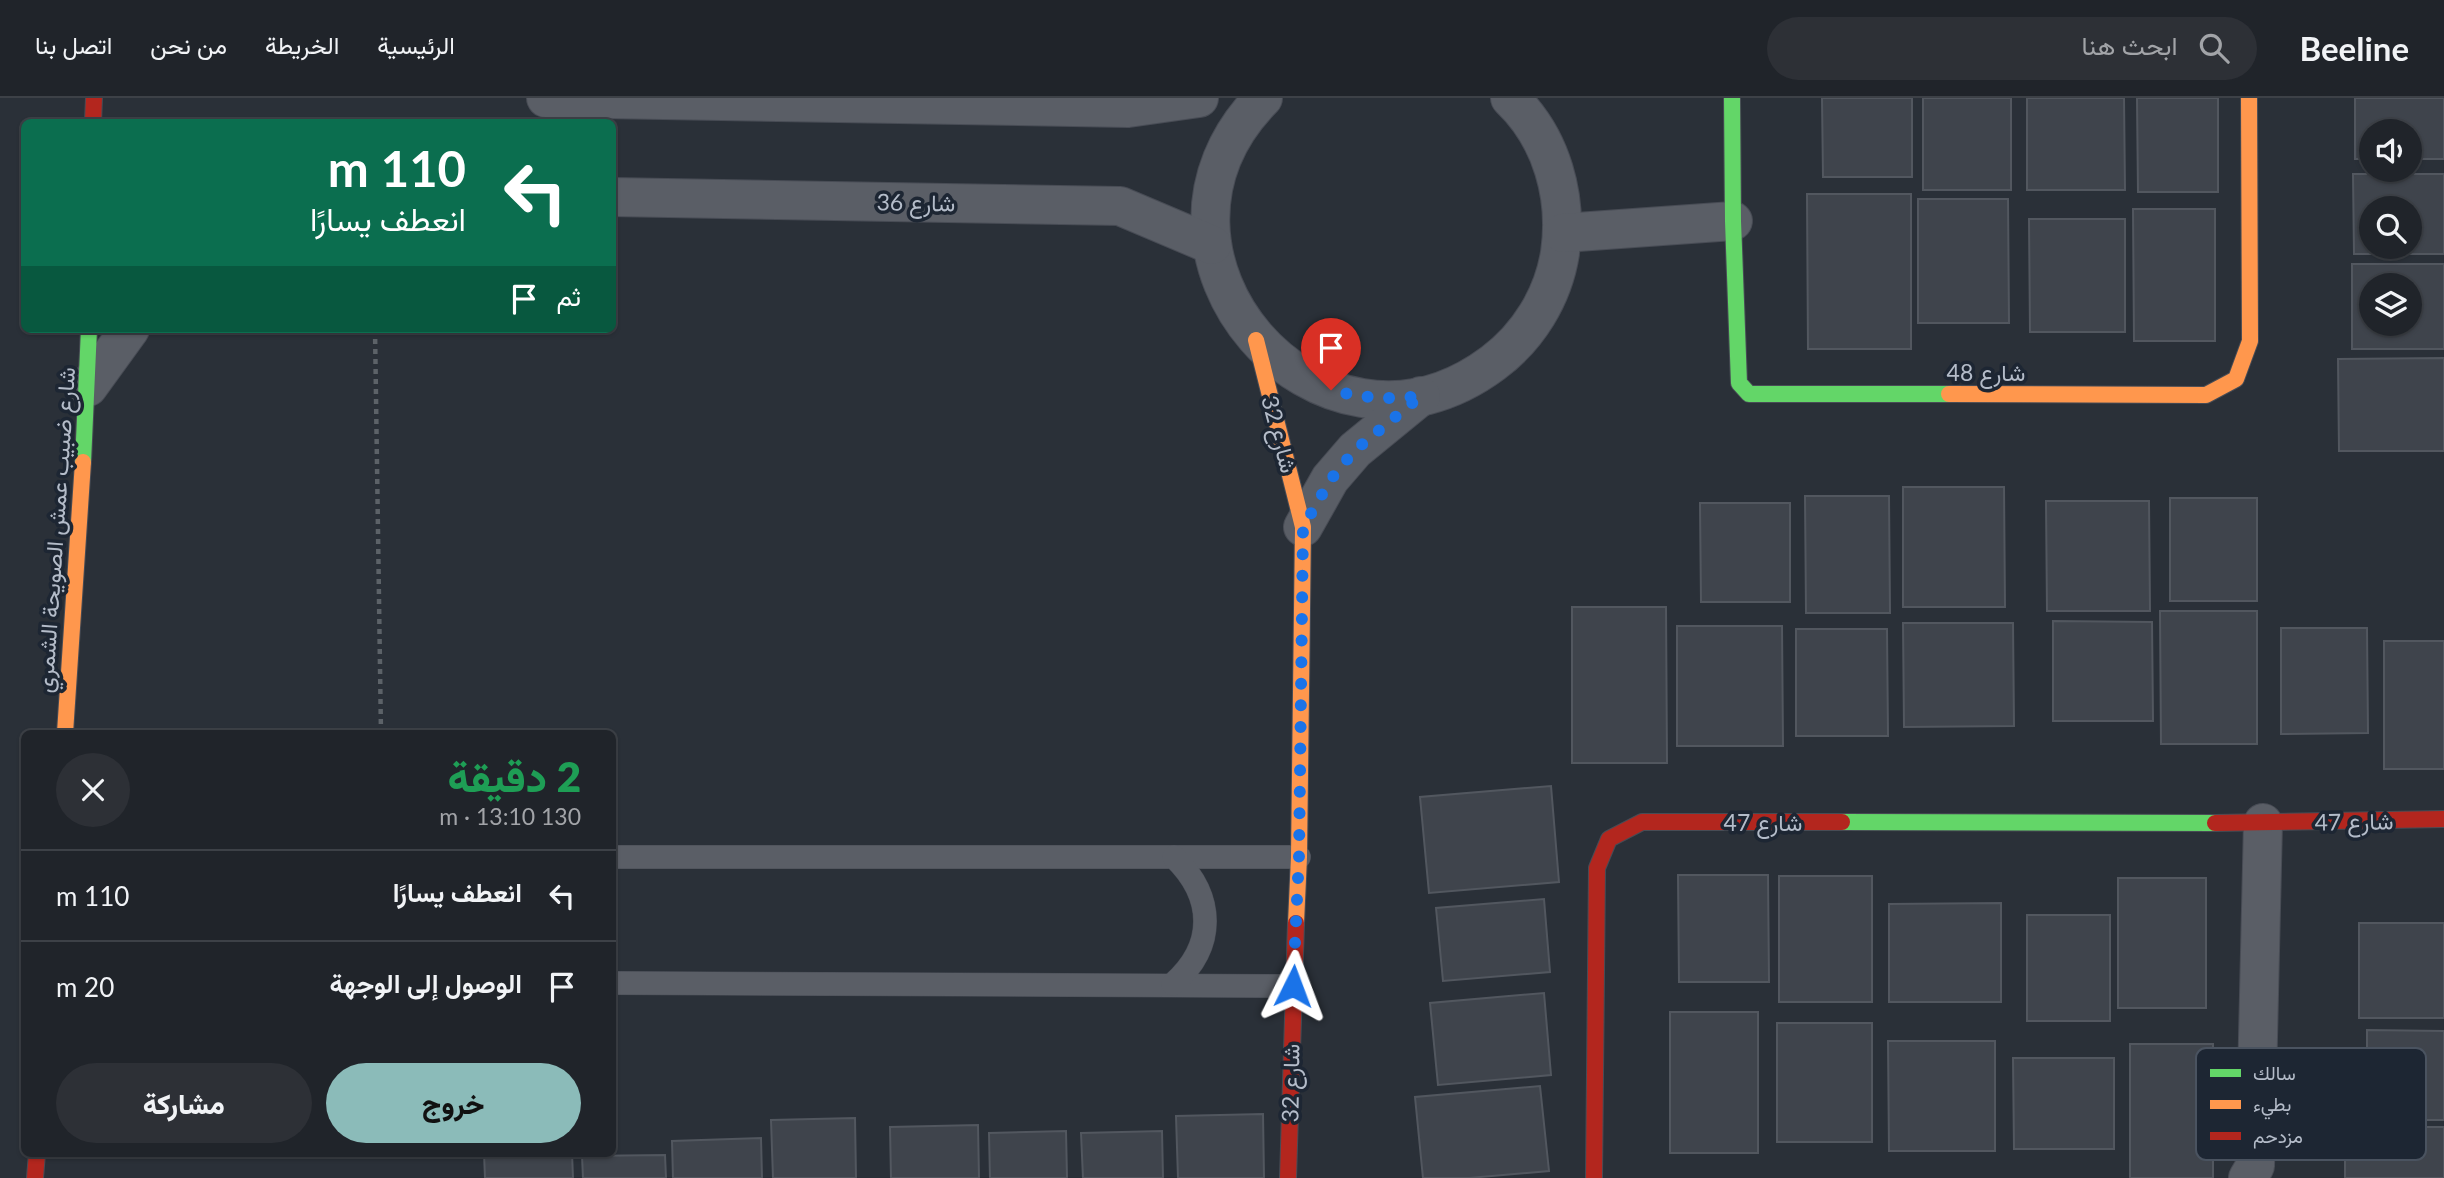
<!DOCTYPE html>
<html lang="ar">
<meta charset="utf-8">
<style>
:root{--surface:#20242a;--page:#2d3036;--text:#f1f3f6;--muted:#a2a4a8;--line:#3d4147;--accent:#8bbbb9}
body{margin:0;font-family:Lato,Vazirmatn,sans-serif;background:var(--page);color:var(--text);direction:rtl;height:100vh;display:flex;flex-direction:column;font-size:26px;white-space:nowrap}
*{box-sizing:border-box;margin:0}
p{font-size:23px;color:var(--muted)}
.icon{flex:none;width:38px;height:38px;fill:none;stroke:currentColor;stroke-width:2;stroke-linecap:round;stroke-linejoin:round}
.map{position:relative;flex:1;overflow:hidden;direction:ltr}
.side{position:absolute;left:21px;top:632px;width:595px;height:427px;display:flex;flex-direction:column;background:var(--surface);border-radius:10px;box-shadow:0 2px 5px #0004,0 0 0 2px var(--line);direction:rtl}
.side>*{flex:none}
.guide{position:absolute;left:21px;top:21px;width:595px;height:214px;border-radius:10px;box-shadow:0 2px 5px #0004,0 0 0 2px var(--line);direction:rtl;background:#0b6e4f;color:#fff;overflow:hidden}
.controls{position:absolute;left:2359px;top:21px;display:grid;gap:14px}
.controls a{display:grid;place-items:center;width:63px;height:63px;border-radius:50%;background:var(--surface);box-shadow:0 2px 5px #0004,0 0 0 2px var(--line);font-size:35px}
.pin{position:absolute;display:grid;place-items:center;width:60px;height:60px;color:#fff;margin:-72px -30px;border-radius:50% 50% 50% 0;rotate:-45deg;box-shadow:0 0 7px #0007}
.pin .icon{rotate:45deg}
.me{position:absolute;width:77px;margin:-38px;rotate:3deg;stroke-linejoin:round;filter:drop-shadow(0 0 5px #0008)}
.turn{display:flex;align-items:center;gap:24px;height:147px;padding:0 35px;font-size:32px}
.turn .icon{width:91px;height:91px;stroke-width:2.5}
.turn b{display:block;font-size:49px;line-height:60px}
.then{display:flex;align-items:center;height:66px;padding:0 35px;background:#0003;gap:14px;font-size:26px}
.round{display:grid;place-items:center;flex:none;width:74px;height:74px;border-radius:37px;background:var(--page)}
.head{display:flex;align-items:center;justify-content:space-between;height:119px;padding:0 35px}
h1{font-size:42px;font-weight:800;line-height:52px;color:#1e9e55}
.button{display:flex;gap:14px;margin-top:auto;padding:14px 35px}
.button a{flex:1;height:80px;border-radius:42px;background:var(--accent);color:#111;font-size:28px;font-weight:800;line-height:80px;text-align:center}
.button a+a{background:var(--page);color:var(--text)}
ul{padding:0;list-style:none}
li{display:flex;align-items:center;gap:21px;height:91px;padding:0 35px;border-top:2px solid var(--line)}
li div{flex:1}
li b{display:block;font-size:26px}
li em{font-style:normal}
header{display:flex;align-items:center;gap:42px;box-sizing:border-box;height:98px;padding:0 35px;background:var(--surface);border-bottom:2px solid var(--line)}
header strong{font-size:33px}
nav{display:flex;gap:38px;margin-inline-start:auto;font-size:24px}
.search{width:490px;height:63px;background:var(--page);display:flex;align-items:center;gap:18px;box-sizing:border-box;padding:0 24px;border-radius:38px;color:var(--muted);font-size:26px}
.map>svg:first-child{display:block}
.building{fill:#3f444c;stroke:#52575f;stroke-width:2;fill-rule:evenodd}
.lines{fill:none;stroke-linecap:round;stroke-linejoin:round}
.lane-casing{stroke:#484c55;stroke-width:24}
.street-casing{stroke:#484c55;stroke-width:40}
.fast-casing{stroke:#484c55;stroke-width:18}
.slow-casing{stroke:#484c55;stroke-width:18}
.jam-casing{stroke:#484c55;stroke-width:18}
.path{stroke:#5c6268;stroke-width:4.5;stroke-dasharray:5 5;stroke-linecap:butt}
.lane{stroke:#5a5e66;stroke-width:23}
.street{stroke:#5a5e66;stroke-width:38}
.fast{stroke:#63d668;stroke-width:16}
.slow{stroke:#ff974d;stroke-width:16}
.jam{stroke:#b3261e;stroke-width:16}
.route{stroke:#1a73e8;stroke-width:12;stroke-dasharray:0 21.6}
.labels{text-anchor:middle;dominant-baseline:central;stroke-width:7;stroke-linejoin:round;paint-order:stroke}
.street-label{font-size:23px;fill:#b4bcc9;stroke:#1d2633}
.key{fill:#1d2633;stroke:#4a5360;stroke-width:2}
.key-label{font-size:19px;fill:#b4bcc9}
</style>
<header>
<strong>Beeline</strong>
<div class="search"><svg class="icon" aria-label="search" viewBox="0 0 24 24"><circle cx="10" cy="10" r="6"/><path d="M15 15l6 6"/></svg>ابحث هنا</div>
<nav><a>الرئيسية</a><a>الخريطة</a><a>من نحن</a><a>اتصل بنا</a></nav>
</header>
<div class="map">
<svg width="2444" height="1080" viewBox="0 0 2444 1080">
<rect width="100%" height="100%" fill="#2a3038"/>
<g class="building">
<polygon points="1822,0 1912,0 1912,79 1823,79"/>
<rect x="1923" y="0" width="88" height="92"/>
<polygon points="2027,0 2124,0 2125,92 2027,92"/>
<polygon points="2137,0 2218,0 2218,94 2138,94"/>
<polygon points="2355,0 2444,0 2444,61 2410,61 2410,33 2371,33 2371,61 2355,61"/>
<path d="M2353 76H2444V156H2354ZM2371 110H2410V149H2371Z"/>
<polygon points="1807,96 1911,96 1911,251 1808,251"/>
<polygon points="1918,101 2008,101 2009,225 1918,225"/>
<polygon points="2133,111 2215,111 2215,243 2134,243"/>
<polygon points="2029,121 2125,121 2125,234 2030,234"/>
<path d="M2352 166H2444V251H2352ZM2371 187H2410V226H2371Z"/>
<polygon points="2444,260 2444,353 2339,353 2338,261"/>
<polygon points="1903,389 2004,389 2005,509 1903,509"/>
<polygon points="1805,398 1889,398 1890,515 1806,515"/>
<rect x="2170" y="400" width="87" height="103"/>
<polygon points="2046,403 2149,403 2150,513 2047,513"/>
<polygon points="1700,405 1790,405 1790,504 1701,504"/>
<polygon points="1572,509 1666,509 1667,665 1572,665"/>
<polygon points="2160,513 2257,513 2257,646 2161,646"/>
<polygon points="2053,523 2152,524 2153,623 2053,623"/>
<polygon points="1903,525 2013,525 2014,628 1904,629"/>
<polygon points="1677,528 1782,528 1783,648 1677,648"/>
<polygon points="2281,530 2367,530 2368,635 2281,636"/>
<polygon points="1796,531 1887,531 1888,638 1796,638"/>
<rect x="2384" y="543" width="60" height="128"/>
<polygon points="1551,688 1559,784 1429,795 1420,699"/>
<polygon points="1678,777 1768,777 1769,884 1679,884"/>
<rect x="1779" y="778" width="93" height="126"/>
<rect x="2118" y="780" width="88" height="130"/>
<polygon points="1544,801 1550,874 1443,883 1436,810"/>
<polygon points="2001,805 2001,904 1889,904 1889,806"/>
<rect x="2027" y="817" width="83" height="106"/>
<rect x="2359" y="825" width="85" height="95"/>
<polygon points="1544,895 1551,977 1438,987 1430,905"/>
<rect x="1670" y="914" width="88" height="141"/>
<rect x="1777" y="925" width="95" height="119"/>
<polygon points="2367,932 2444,933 2444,1022 2367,1022"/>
<polygon points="1888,943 1995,943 1995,1053 1889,1053"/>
<rect x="2130" y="946" width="83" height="134"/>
<polygon points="2013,960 2114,960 2114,1051 2014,1051"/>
<polygon points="1540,988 1549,1073 1469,1080 1423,1080 1415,999"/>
<polygon points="1263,1016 1264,1080 1178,1080 1176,1018"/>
<polygon points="855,1020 856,1080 773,1080 771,1022"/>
<polygon points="978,1027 979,1080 891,1080 890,1029"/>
<rect x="2345" y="1029" width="99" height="51"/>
<polygon points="1066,1033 1067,1080 990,1080 989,1035"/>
<polygon points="1162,1033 1163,1080 1083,1080 1081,1035"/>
<polygon points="761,1040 762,1080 673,1080 672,1043"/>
<polygon points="484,1055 572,1055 573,1080 485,1080"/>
<polygon points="665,1057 666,1080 583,1080 582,1058"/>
</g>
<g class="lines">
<defs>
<g id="lane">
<polyline points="612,759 1299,759"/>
<polyline points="612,885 1293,888"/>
<path d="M1173 886C1216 848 1215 799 1174 759"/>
</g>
<g id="street">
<polyline points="546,0 1128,10 1199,0"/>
<path d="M1263 0C1111 154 1319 395 1493 265 1528 239 1553 199 1560 155 1568 99 1552 40 1510 0"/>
<polyline points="612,99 1120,108 1212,147"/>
<polyline points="1563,135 1733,123"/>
<polyline points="88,289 130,231"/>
<polyline points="1303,429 1330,381 1355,352 1421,298"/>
<polyline points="2248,1080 2255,1068 2263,725"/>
</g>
<g id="fast">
<polyline points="1732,0 1733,123 1739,285 1749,296 1949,296"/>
<polyline points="83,364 89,231"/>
<polyline points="1842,724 2215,725"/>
</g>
<g id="slow">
<polyline points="1256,242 1303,429 1299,759 1296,825"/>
<polyline points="1949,296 2206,297 2236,281 2250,243 2249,0"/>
<polyline points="65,635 83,364"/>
</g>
<g id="jam">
<polyline points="93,24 94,0"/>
<polyline points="2215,725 2444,721"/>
<polyline points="35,1080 37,1055"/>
<polyline points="1288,1080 1296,825"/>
<polyline points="1594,1080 1597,770 1609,741 1642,724 1842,724"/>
</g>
</defs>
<use href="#lane" class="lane-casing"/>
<use href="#street" class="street-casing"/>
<use href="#fast" class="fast-casing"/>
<use href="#slow" class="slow-casing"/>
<use href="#jam" class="jam-casing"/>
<polyline class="path" points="375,231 381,635"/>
<use href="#lane" class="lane"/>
<use href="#street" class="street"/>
<use href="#fast" class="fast"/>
<use href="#slow" class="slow"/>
<use href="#jam" class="jam"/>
</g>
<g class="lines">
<path class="route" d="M1293 888 1299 758 1303 429 1331 381 1355 352 1421 298C1389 302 1362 300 1331 292"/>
</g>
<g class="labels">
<g class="street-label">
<text transform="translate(916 104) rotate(1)">شارع 36</text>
<text x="1986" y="274">شارع 48</text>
<text transform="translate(1280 336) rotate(75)">شارع 32</text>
<text transform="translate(55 432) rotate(-86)">شارع ضبيب عمش الصويحة الشمري</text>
<text transform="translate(2354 723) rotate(-1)">شارع 47</text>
<text x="1763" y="724">شارع 47</text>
<text transform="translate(1290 985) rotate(-89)">شارع 32</text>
</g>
</g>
<rect x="2196" y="950" width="230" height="112" rx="10" class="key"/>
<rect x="2210" y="971" width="31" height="8" fill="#63d668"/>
<rect x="2210" y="1002" width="31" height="9" fill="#ff974d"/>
<rect x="2210" y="1034" width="31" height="8" fill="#b3261e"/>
<g class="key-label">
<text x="2253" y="982">سالك</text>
<text x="2253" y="1013">بطيء</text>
<text x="2253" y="1045">مزدحم</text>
</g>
</svg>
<div class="controls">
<a><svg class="icon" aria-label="sound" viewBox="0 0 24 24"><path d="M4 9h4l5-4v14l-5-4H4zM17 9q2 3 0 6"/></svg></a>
<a><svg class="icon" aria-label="search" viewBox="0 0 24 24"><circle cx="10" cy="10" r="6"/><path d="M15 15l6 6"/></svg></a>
<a><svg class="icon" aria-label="layers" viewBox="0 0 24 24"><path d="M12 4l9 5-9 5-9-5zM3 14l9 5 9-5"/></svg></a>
</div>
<div class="pin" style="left:1331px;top:292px;background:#d93025"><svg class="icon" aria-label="arrive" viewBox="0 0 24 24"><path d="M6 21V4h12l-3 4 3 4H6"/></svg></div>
<svg class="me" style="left:1293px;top:888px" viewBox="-20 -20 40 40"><path d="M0-17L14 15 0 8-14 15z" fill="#1a73e8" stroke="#fff" stroke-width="4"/></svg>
<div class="guide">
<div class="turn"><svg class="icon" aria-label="left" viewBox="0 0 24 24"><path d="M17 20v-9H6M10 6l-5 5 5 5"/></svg><div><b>110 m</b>انعطف يسارًا</div></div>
<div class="then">ثم<svg class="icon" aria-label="arrive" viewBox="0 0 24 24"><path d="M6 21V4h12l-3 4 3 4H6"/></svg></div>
</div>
<section class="side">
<div class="head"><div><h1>2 دقيقة</h1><p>130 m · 13:10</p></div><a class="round"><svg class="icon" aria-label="close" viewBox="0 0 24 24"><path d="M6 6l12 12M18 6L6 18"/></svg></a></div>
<ul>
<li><svg class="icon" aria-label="left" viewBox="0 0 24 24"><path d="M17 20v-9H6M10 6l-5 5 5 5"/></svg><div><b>انعطف يسارًا</b></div><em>110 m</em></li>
<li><svg class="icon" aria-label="arrive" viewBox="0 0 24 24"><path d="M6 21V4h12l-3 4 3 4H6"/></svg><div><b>الوصول إلى الوجهة</b></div><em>20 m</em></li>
</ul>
<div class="button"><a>خروج</a><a>مشاركة</a></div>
</section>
</div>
